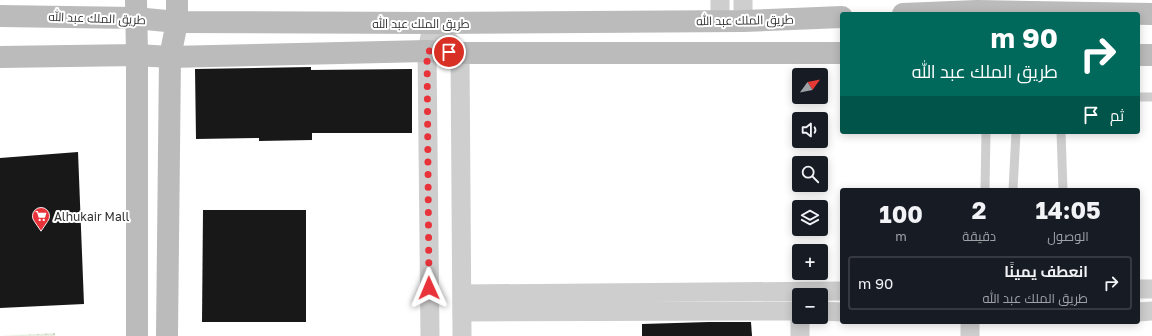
<!DOCTYPE html>
<html lang="ar">
<meta charset="utf-8">
<style>
:root{--surface:#171b24;--page:#20242c;--text:#f1f3f6;--muted:#9ea1a6;--line:#363941}
body{margin:0;font-family:"Golos Text",Cairo,sans-serif;background:var(--page);color:var(--text);direction:rtl;height:100vh;display:flex;flex-direction:column;font-size:15px;white-space:nowrap}
*{box-sizing:border-box;margin:0}
p{font-size:13px;color:var(--muted)}
.icon{flex:none;width:22px;height:22px;fill:none;stroke:currentColor;stroke-width:2;stroke-linecap:round;stroke-linejoin:round}
.map{position:relative;flex:1;overflow:hidden;direction:ltr}
.panel{position:absolute;left:840px;top:188px;width:300px;height:136px;display:flex;flex-direction:column;background:var(--surface);border-radius:4px;box-shadow:0 2px 10px #0003;direction:rtl}
.panel>*{flex:none}
.hud{position:absolute;left:840px;top:12px;width:300px;height:122px;border-radius:4px;box-shadow:0 2px 10px #0003;direction:rtl;background:#00695c;color:#fff;overflow:hidden}
.needle{width:26px;rotate:57deg}
.buttons{position:absolute;left:792px;top:68px;display:grid;gap:8px}
.buttons a{display:grid;place-items:center;width:36px;height:36px;border-radius:4px;background:var(--surface);box-shadow:0 2px 10px #0003;font-size:20px}
.pin{position:absolute;display:grid;place-items:center;width:34px;height:34px;color:#fff;margin:-17px;border:2px solid #fff;border-radius:50%;box-shadow:0 1px 4px #0007}
.me{position:absolute;width:44px;margin:-22px;rotate:359deg;stroke-linejoin:round;filter:drop-shadow(0 0 3px #0008)}
.turn{display:flex;align-items:center;gap:14px;height:84px;padding:0 16px;font-size:18px}
.turn .icon{width:52px;height:52px;stroke-width:2.5}
.turn b{display:block;font-size:28px;line-height:34px}
.then{display:flex;align-items:center;height:38px;padding:0 16px;background:#0003;gap:8px;font-size:15px}
.eta{display:flex;justify-content:space-evenly;align-items:center;height:68px;text-align:center}
.eta b{font-size:24px;font-weight:700;line-height:28px}
ul{padding:0;list-style:none}
li{display:flex;align-items:center;gap:12px;height:54px;margin:0 8px 6px;padding:0 8px;border:2px solid var(--line);border-radius:4px}
li div{flex:1}
li b{display:block;font-size:15px}
li em{font-style:normal}
.map>svg:first-child{display:block}
.grass{fill:url(#grass-dots)}
.building{fill:#181818}
.lines{fill:none;stroke-linecap:round;stroke-linejoin:round}
.lane{stroke:#cecece;stroke-width:9}
.street{stroke:#cecece;stroke-width:19}
.secondary{stroke:#bbb;stroke-width:22}
.route{stroke:#e8333a;stroke-width:7;stroke-dasharray:0 12.6}
.labels{text-anchor:middle;dominant-baseline:central;stroke-width:4;stroke-linejoin:round;paint-order:stroke}
.street-label{font-size:12px;fill:#313131;stroke:#fff}
.poi-label{font-size:12px;fill:#313131;stroke:#fff;text-anchor:start}
</style>
<div class="map">
<svg width="1152" height="336" viewBox="0 0 1152 336">
<defs>
<pattern id="grass-dots" width="8" height="8" patternUnits="userSpaceOnUse"><rect width="8" height="8" fill="#e6eedf"/><path d="M2 2h.1M6 6h.1" fill="none" stroke="#c6cdc0" stroke-width="1.8" stroke-linecap="round"/></pattern>
</defs>
<rect width="100%" height="100%" fill="#fff"/>
<polygon class="grass" points="55,333 55,336 0,336"/>
<g class="building">
<polygon points="311,67 311,70 412,69 412,133 312,133 312,140 259,141 259,138 196,139 195,69"/>
<polygon points="78,152 84,304 0,308 0,158"/>
<polygon points="203,210 306,210 306,322 202,322"/>
<polygon points="709,322 751,322 752,336 642,336 642,324"/>
</g>
<g class="lines">
<g class="lane">
<polyline points="1138,97 1152,97"/>
<polyline points="1061,132 1063,190"/>
<polyline points="985,190 986,132"/>
<polyline points="1013,190 1016,132"/>
</g>
<g class="street">
<polyline points="720,0 720,21"/>
<polyline points="743,0 743,21"/>
<polyline points="433,23 460,53 462,336"/>
<polyline points="430,36 427,51 430,336"/>
<polyline points="1138,289 1152,289"/>
<polyline points="462,294 842,291"/>
<polyline points="821,311 842,312"/>
<polyline points="462,312 799,311"/>
<polyline points="1138,312 1152,311"/>
<polyline points="800,317 800,336"/>
<polyline points="970,336 970,322"/>
</g>
<g class="secondary">
<polyline points="136,0 137,55 137,336"/>
<polyline points="903,14 977,11 1152,14"/>
<polyline points="0,16 135,18 177,22 433,23 743,21 842,17"/>
<polyline points="1138,55 1152,55"/>
<polyline points="0,57 137,55 170,57 427,51 460,53 842,53"/>
<polyline points="167,336 170,57 177,22 177,0"/>
</g>
</g>
<g class="lines">
<polyline class="route" points="429,288 427,51 449,52"/>
</g>
<defs>
<symbol id="supermarket-pin" viewBox="-11 -11 22 30"><path d="M0 17L-7.5 6A9.5 9.5 0 1 1 7.5 6Z" fill="#e8333a" stroke="#fff"/><path d="M-6-5.5h2.5l.6 2H6L4.5 2H-2.5L-4.4-4H-6ZM-1.5 3.2a1.3 1.3 0 1 0 .1 0ZM3 3.2a1.3 1.3 0 1 0 .1 0Z" fill="#fff"/></symbol>
</defs>
<g fill-rule="evenodd">
<use href="#supermarket-pin" x="31" y="206" width="20" height="27"/>
</g>
<g class="labels">
<g class="street-label">
<text transform="translate(97 18) rotate(2)">طريق الملك عبد الله</text>
<text transform="translate(745 20) rotate(-1)">طريق الملك عبد الله</text>
<text x="421" y="23">طريق الملك عبد الله</text>
</g>
<g class="poi-label">
<text x="54" y="216">Alhukair Mall</text>
</g>
</g>
</svg>
<div class="buttons">
<a><svg class="needle" viewBox="-14 -14 28 28"><path d="M0-13l5 13h-10z" fill="#e53935"/><path d="M0 13l5-13h-10z" fill="#9ea1a6"/></svg></a>
<a><svg class="icon" aria-label="sound" viewBox="0 0 24 24"><path d="M4 9h4l5-4v14l-5-4H4zM17 9q2 3 0 6"/></svg></a>
<a><svg class="icon" aria-label="search" viewBox="0 0 24 24"><circle cx="10" cy="10" r="6"/><path d="M15 15l6 6"/></svg></a>
<a><svg class="icon" aria-label="layers" viewBox="0 0 24 24"><path d="M12 4l9 5-9 5-9-5zM3 14l9 5 9-5"/></svg></a>
<a>+</a>
<a>−</a>
</div>
<div class="pin" style="left:449px;top:52px;background:#d93025"><svg class="icon" aria-label="arrive" viewBox="0 0 24 24"><path d="M6 21V4h12l-3 4 3 4H6"/></svg></div>
<svg class="me" style="left:429px;top:288px" viewBox="-20 -20 40 40"><path d="M0-17L14 15 0 8-14 15z" fill="#e8333a" stroke="#fff" stroke-width="4"/></svg>
<div class="hud">
<div class="turn"><svg class="icon" aria-label="right" viewBox="0 0 24 24"><path d="M7 20v-9h11M14 6l5 5-5 5"/></svg><div><b>90 m</b>طريق الملك عبد الله</div></div>
<div class="then">ثم<svg class="icon" aria-label="arrive" viewBox="0 0 24 24"><path d="M6 21V4h12l-3 4 3 4H6"/></svg></div>
</div>
<section class="panel">
<div class="eta">
<div><b>14:05</b><p>الوصول</p></div>
<div><b>2</b><p>دقيقة</p></div>
<div><b>100</b><p>m</p></div>
</div>
<ul>
<li><svg class="icon" aria-label="right" viewBox="0 0 24 24"><path d="M7 20v-9h11M14 6l5 5-5 5"/></svg><div><b>انعطف يمينًا</b><p>طريق الملك عبد الله</p></div><em>90 m</em></li>
</ul>
</section>
</div>
